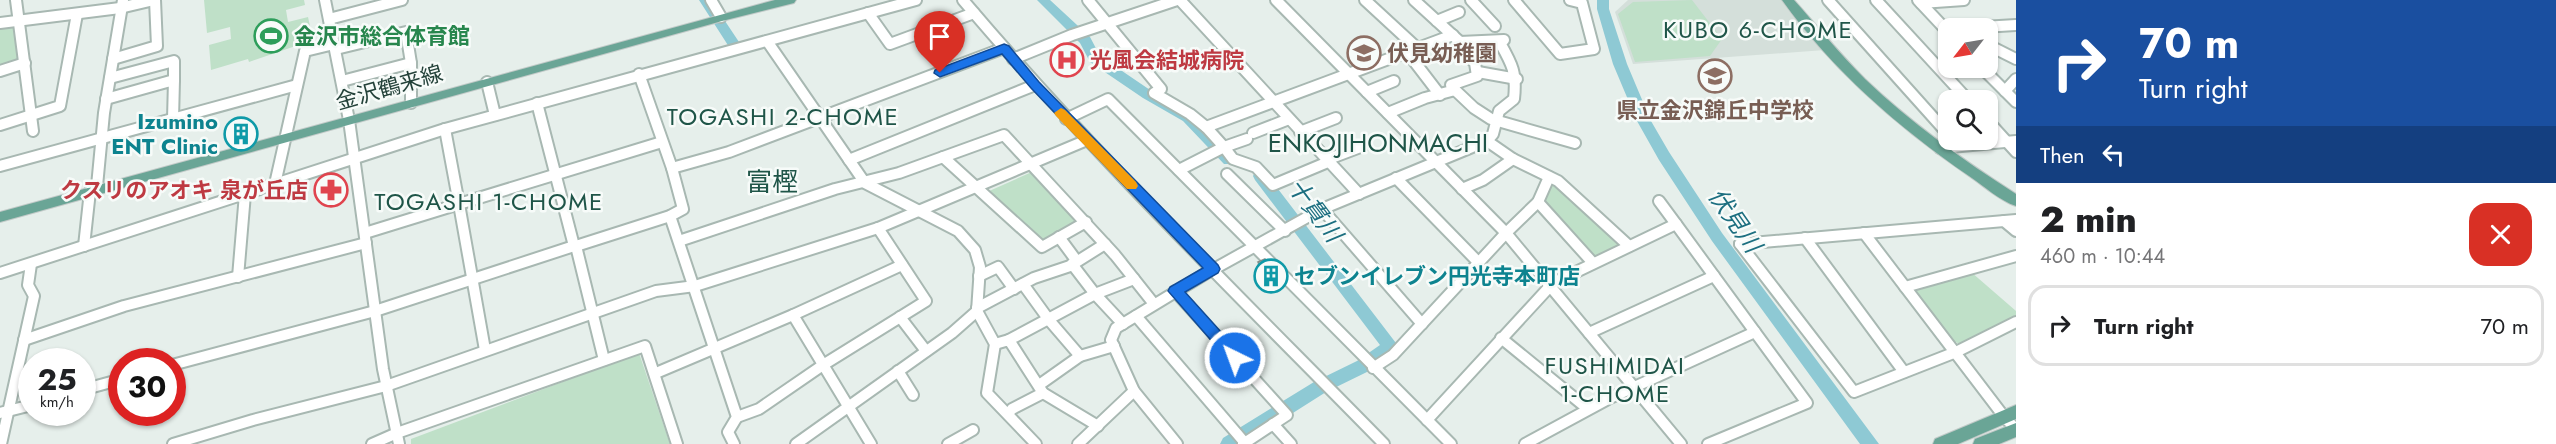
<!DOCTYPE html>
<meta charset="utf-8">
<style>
:root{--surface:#fff;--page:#f6f6f6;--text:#202124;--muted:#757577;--line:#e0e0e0}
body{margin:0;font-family:Jost,"Noto Sans JP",sans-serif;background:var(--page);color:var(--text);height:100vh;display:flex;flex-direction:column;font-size:22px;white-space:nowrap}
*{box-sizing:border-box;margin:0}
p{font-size:20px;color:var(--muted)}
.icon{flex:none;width:33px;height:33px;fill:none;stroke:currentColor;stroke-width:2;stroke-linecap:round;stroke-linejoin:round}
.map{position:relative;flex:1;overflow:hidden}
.drawer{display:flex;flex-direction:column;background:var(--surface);width:540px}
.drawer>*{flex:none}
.hud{background:#1a4fa0;color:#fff;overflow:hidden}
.needle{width:39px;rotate:239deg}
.controls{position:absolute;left:1938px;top:18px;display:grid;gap:12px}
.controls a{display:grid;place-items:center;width:60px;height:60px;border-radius:12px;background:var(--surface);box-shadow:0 2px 4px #0004;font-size:30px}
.speed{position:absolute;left:18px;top:348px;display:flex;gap:12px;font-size:30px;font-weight:700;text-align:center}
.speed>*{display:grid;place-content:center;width:78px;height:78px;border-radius:50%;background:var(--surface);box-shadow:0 2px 4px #0004;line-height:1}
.speed small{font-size:15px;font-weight:400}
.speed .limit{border:9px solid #d22;background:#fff;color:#111}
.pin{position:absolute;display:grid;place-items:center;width:51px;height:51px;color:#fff;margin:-62px -26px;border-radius:50% 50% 50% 0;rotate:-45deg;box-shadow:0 0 6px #0007}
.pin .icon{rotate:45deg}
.me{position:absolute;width:66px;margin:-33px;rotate:318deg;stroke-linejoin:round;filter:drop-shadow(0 0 4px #0008)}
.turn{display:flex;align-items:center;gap:21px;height:126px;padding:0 24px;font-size:27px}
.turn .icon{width:78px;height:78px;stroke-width:2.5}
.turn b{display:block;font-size:42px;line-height:51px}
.then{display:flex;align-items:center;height:57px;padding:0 24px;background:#0003;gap:12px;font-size:22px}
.round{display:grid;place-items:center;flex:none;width:63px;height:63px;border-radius:18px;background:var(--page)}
.head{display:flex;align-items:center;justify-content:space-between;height:102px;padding:0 24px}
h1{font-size:36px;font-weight:800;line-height:45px}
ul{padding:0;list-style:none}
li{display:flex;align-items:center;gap:18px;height:81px;margin:0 12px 9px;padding:0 12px;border:3px solid var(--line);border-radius:18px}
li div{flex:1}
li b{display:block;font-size:22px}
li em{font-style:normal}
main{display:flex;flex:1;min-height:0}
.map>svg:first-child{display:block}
.built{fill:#d4dfda}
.green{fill:#bfe0c8}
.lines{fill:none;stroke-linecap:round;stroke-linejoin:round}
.river{fill:#8ec9d4;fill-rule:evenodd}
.minor-casing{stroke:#a8b8b2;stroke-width:14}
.major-casing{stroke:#c2cac8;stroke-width:2}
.minor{stroke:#fff;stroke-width:10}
.major{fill:#6aa596;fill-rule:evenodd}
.wall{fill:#a1aea9}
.shaded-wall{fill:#838d89}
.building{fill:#bbcac4;stroke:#838d89;stroke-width:1.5}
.route{fill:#1a73e8;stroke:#114b97;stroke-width:1.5}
.slow{fill:#f59e0b}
.labels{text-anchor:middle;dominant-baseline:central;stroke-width:5;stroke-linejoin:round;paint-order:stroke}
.leisure-label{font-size:22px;font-weight:bold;fill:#27864d;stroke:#f7fbf9;text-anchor:start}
.education-label{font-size:22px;font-weight:bold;fill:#785e54;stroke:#f7fbf9;text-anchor:start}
.health-label{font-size:22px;font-weight:bold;fill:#be3a42;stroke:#f7fbf9;text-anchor:start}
.street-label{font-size:22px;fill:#24423a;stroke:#f7fbf9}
.culture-label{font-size:22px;font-weight:bold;fill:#0d838f;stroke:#f7fbf9;text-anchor:end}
.neighbourhood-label{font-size:24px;letter-spacing:1.5px;fill:#1f5548;stroke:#f7fbf9}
.water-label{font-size:24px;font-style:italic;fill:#1c6f80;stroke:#f7fbf9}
.quarter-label{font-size:26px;fill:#1f5548;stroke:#f7fbf9}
</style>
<main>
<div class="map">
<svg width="2016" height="444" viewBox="0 0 2016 444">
<rect width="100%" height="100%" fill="#e6efeb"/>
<polygon class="built" points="1628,0 1782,0 1825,50 1633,64 1615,12"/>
<g class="green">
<polygon points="204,0 304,0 305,5 286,10 288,22 308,17 313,40 249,62 248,59 211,70 209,45 231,39 230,27 207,33"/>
<polygon points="1692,0 1722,39 1710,56 1635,62 1618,14 1633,2"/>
<polygon points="14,25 18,61 0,67 0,28"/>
<polygon points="1034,171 1079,221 1042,243 987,192"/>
<polygon points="1551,184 1556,185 1619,242 1619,246 1596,258 1590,256 1546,206 1544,201"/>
<polygon points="1971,272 2016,311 2016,316 1960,344 1953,341 1916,292 1916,287"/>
<polygon points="639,353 670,444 411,444 411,439"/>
</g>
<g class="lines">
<g class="river">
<polygon points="699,0 711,0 739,42 751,39 758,43 756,46 736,51 731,50"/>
<polygon points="1037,0 1050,0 1090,37 1100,56 1153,92 1193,113 1234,156 1236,160 1234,164 1224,164 1183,121 1143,98 1090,62 1080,43"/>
<polygon points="1597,0 1609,0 1609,9 1627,64 1651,121 1669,152 1722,233 1879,444 1860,444 1712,241 1659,160 1637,121 1613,64 1597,9"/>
<polygon points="1260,171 1265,172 1399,347 1397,352 1369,371 1326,392 1244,444 1220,444 1223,438 1314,382 1357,361 1380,345 1255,180 1253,176 1255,172"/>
</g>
<defs>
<g id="minor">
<polyline points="16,0 33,131"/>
<polyline points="325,0 349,120 383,369 399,444"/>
<polyline points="711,0 721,17"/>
<path d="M963 0C1095 156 1241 298 1384 444"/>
<polyline points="1088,0 1161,89 1154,93 1190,114 1206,127"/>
<polyline points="1180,0 1359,194"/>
<polyline points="1276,0 1506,233 1681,444"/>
<polyline points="1365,0 1417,48"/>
<polyline points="1414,0 1460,42 1504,40"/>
<polyline points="1471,0 1495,26"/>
<polyline points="1514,0 1560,54 1594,49 1582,3 1570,0"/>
<polyline points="1828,0 1948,134"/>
<polyline points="1876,0 1968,100"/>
<polyline points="1918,0 1948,32"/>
<polyline points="1921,3 1964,0"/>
<polyline points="868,13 890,44 974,13"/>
<polyline points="329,19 402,0"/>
<polyline points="1437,21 1459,12"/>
<polyline points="0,23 120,8 154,0"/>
<polyline points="1966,28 2016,25"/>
<polyline points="767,41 865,183 958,231 975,250 980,267 977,311 995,344 987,393 1036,444"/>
<polyline points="1988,45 2016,59"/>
<polyline points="336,49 406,32 411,63"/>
<polyline points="1407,52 1440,95"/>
<polyline points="113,59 157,46 155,0"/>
<polyline points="1013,59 1072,35 1177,0"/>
<polyline points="1982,68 2016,102"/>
<polyline points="0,71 25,63"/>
<polyline points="1478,72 1517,79"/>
<polyline points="110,78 174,61 174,80"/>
<polyline points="342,81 411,63 411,103"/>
<polyline points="487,82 495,115"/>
<polyline points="1455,90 1474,108 1491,119 1575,143"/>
<polyline points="2005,91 2016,79"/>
<polyline points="1367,92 1394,81"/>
<polyline points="106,99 174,80 173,119"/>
<polyline points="537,103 574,246 576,246 670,216 683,209 672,168 639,74"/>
<polyline points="1388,113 1425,98 1455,90 1451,85 1477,76 1475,63 1465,53 1470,52 1460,42"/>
<polyline points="1066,119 1108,99 1451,444"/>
<polyline points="1988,121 2016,152"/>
<polyline points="0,125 60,106 77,14"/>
<polyline points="445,129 459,204 662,142"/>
<polyline points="1300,132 1336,118"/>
<polyline points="1253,133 1289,119"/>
<polyline points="1247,139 1224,147 1233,159 1256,167 1273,185 1328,162"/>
<polyline points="1487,141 1513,159 1558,181 1629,246"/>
<polyline points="1940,148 2016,141"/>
<polyline points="943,157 1042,247 1086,222"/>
<polyline points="849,160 1035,85"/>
<polyline points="1326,160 1363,146"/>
<polyline points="0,166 297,85"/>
<polyline points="672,168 729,152 1004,48"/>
<polyline points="1179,170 1224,147 1206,127 1453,35"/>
<polyline points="1227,174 1285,231"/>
<polyline points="1396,178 1479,263"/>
<polyline points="275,184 305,51 334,44"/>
<polyline points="1462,189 1483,180 1513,159"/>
<polyline points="1538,202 1593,263"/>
<polyline points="1322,209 1422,324"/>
<polyline points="670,216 737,417 728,432 734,444"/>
<polyline points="2004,221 2016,231"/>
<polyline points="1676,224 1807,403 1708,444"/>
<polyline points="365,233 459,204 485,350"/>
<polyline points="1864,233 2005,418 2016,429"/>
<polyline points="1059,237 1076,260"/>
<polyline points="1805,238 1904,372"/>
<polyline points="679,241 835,189 899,173 1004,135 1115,255 1154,304"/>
<polyline points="1740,244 1854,392 1956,352 2016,322"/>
<polyline points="1740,244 2016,220"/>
<polyline points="84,246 90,191 97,186 104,113 123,0"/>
<polyline points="576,246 604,360"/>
<polyline points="1072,264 1095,294 1123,324"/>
<polyline points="0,273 445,129 916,0"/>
<polyline points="979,276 998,267 1014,289"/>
<polyline points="238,277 245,194"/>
<polyline points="1023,284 1049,320 1080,356 1114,346"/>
<polyline points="1905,287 2016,256"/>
<polyline points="1175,291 1287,415 1243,444"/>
<polyline points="977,308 1034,278 1070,266 1105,244"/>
<polyline points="793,315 902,265"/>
<polyline points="1136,316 1245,443"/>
<polyline points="900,317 926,351"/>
<polyline points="1589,333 1714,276"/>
<polyline points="1501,338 1588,409"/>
<polyline points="24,340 124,306 366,243"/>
<polyline points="1009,340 1095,294 1134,279"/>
<polyline points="995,344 1009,340 1043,393 1098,426"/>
<polyline points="172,365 375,311 574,246"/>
<polyline points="1373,368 1393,355 1506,233 1538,202 1549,177"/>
<polyline points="898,371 913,395"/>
<polyline points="656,373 793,315 871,444"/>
<polyline points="1039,385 1080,356"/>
<polyline points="82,390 122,379"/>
<polyline points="0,413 32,405"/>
<polyline points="1008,414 1012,409 1043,393"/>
<polyline points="737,417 759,409 823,365 926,301 878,228"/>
<polyline points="1427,420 1553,283 1676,224 1659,201"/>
<polyline points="1273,424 1291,444"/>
<polyline points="1,444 34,296 28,285 31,264"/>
<polyline points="173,444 253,420 386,386 656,291 695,286 878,228 1087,140"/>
<polyline points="372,444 397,433 645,346 677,444"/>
<polyline points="796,444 952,333 977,311"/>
<polyline points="948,444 973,430"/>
<polyline points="1078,444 1134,391"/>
<path d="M1177 444 1134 391 1111 340 1116 328 1205 274 1322 209 1487 141 1493 134 1499 111 1514 99C1517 72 1512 64 1499 41"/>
<polyline points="1525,444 1608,399 1755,332"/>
</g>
<g id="major">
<polygon points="775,0 796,0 794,3 722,21 0,222 0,212"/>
<path d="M1782 0H1794C1818 27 1840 54 1865 79 1911 123 1963 160 2016 194V206C2000 201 1984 186 1969 176 1899 128 1832 70 1782 0Z"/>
<polygon points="2016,405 2016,419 1958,444 1933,444 1935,439"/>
<polygon points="2016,423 2016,437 1999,444 1973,444 1975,439"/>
</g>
</defs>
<use href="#minor" class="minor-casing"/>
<use href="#major" class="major-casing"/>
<use href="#minor" class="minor"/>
<use href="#major" class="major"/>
</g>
<polygon class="wall" points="1258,262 1284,278 1282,285 1275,289 1256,270"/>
<g class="shaded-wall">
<polygon points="236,121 242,128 243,122 249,130 249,137 235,141 229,134 237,124"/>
<polygon points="1284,278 1282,285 1275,289 1277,282"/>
</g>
<g class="building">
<polygon points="236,121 237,124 243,122 243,130 229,134 229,123"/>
<polygon points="1265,259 1284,278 1277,282 1258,262"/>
</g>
<polygon class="route" points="1004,44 1009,46 1039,82 1218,265 1220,269 1218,273 1185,292 1240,353 1243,358 1240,362 1235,364 1230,362 1168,291 1170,287 1203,268 1031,88 1002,54 940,77 934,73 935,70"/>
<polygon class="slow" points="1061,108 1065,110 1136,182 1138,186 1136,189 1127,189 1056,116 1054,113"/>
<defs>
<symbol id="stadium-ring" viewBox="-11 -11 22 22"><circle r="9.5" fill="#f7fbf9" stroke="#2e9e5b" stroke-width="1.5"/><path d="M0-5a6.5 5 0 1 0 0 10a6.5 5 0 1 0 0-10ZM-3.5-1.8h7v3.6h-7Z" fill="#2e9e5b"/></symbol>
<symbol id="school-ring" viewBox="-11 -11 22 22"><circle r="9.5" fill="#f7fbf9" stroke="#8d6e63" stroke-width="1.5"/><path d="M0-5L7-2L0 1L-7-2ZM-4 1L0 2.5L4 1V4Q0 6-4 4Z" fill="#8d6e63"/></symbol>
<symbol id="hospital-ring" viewBox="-11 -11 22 22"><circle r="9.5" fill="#f7fbf9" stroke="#e0444e" stroke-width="1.5"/><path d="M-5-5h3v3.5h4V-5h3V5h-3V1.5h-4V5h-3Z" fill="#e0444e"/></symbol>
<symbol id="building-ring" viewBox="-11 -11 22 22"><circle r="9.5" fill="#f7fbf9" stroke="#0f9aa8" stroke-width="1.5"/><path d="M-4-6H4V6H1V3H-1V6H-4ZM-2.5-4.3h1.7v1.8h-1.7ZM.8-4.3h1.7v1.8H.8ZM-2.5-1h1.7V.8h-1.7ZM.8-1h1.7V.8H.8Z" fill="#0f9aa8"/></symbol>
<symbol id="pharmacy-ring" viewBox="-11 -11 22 22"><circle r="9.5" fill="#f7fbf9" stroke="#e0444e" stroke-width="1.5"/><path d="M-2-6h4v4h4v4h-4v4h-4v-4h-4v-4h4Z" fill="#e0444e"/></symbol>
</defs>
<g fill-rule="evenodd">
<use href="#stadium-ring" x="252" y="17" width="38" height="38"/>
<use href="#school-ring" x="1345" y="34" width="38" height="38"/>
<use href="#hospital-ring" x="1048" y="41" width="38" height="38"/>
<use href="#school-ring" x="1696" y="57" width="38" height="38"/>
<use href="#building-ring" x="222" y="115" width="38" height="38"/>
<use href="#pharmacy-ring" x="312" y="171" width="38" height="38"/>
<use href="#building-ring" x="1252" y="257" width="38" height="38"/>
</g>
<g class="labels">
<g class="leisure-label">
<text x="294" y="36">金沢市総合体育館</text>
</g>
<g class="education-label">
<text x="1387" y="53">伏見幼稚園</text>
<text x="1715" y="110" text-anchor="middle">県立金沢錦丘中学校</text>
</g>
<g class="health-label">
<text x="1090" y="60">光風会結城病院</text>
<text x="308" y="190" text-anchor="end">クスリのアオキ 泉が丘店</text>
</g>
<g class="street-label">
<text transform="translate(389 87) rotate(-16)">金沢鶴来線</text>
</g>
<g class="culture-label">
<text x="218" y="121">Izumino<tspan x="218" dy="25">ENT Clinic</tspan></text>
<text x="1294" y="276" text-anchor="start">セブンイレブン円光寺本町店</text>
</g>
<g class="neighbourhood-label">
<text x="1758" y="29">KUBO 6-CHOME</text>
<text x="783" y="116">TOGASHI 2-CHOME</text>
<text x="489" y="201">TOGASHI 1-CHOME</text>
<text x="1615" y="365">FUSHIMIDAI<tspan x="1615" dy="28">1-CHOME</tspan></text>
</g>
<g class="water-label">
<text transform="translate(1315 210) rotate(53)">十貫川</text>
<text transform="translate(1735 220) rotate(55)">伏見川</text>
</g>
<g class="quarter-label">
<text x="1378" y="143">ENKOJIHONMACHI</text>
<text x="772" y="182">富樫</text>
</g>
</g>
</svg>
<div class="controls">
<a><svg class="needle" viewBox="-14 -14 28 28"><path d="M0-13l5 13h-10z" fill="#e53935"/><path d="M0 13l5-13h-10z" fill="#757577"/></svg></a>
<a><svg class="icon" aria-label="search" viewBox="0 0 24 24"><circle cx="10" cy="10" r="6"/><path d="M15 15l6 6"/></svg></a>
</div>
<div class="speed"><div>25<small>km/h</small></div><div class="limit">30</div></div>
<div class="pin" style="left:940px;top:73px;background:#d93025"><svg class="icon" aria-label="arrive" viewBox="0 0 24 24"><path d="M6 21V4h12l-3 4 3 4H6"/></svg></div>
<svg class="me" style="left:1235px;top:358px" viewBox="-20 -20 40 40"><circle r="17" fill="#1a73e8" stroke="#fff" stroke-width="3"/><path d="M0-11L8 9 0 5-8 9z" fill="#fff"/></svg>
</div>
<section class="drawer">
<div class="hud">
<div class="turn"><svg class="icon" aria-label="right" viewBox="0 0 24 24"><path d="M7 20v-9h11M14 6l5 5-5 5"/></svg><div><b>70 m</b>Turn right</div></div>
<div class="then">Then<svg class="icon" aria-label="left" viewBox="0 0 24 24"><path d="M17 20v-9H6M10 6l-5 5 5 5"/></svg></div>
</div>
<div class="head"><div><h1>2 min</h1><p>460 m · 10:44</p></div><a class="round" style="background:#d93025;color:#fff"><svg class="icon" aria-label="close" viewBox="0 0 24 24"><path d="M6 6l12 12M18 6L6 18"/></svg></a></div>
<ul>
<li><svg class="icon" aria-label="right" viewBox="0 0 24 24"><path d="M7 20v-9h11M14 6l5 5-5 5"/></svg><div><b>Turn right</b></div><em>70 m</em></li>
</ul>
</section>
</main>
